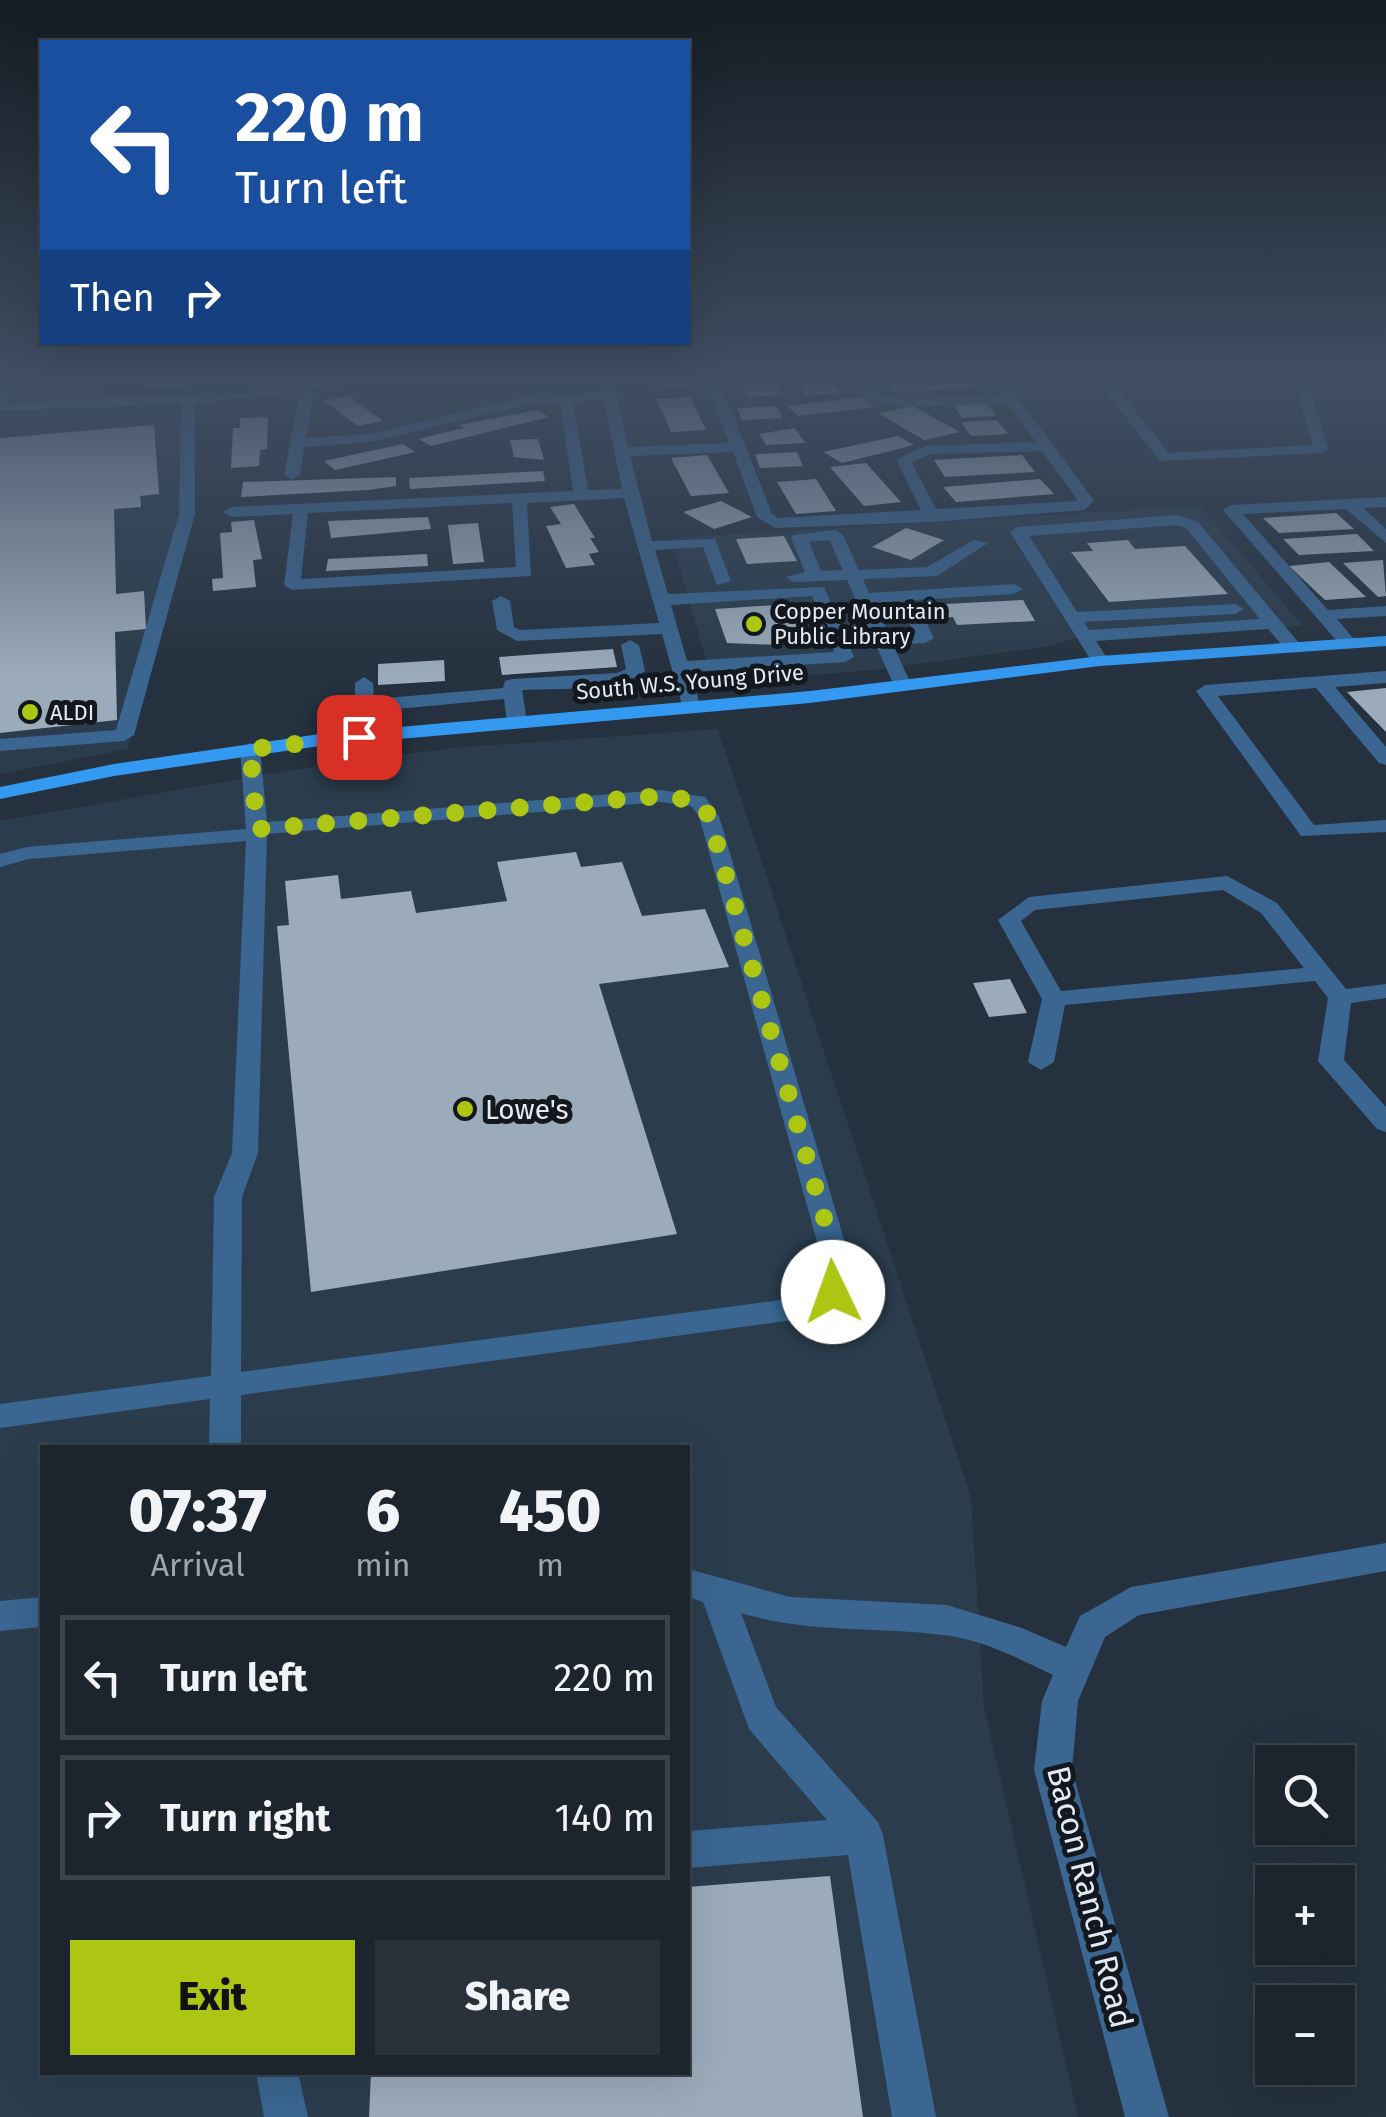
<!DOCTYPE html>
<meta charset="utf-8">
<style>
:root{--surface:#1c252e;--page:#29313a;--text:#f1f3f6;--muted:#a0a5aa;--line:#3a424a;--accent:#acc613}
body{margin:0;font-family:"Fira Sans",sans-serif;background:var(--page);color:var(--text);height:100vh;display:flex;flex-direction:column;font-size:38px;white-space:nowrap}
*{box-sizing:border-box;margin:0}
p{font-size:32px;color:var(--muted)}
.icon{flex:none;width:55px;height:55px;fill:none;stroke:currentColor;stroke-width:2;stroke-linecap:round;stroke-linejoin:round}
.map{position:relative;flex:1;overflow:hidden}
.details{position:absolute;left:40px;top:1445px;width:650px;height:630px;display:flex;flex-direction:column;background:var(--surface);border-radius:0px;box-shadow:0 10px 40px #0002,0 0 0 2px var(--line)}
.details>*{flex:none}
.guide{position:absolute;left:40px;top:40px;width:650px;height:305px;border-radius:0px;box-shadow:0 10px 40px #0002,0 0 0 2px var(--line);background:#1a4fa0;color:#fff;overflow:hidden}
.controls{position:absolute;left:1255px;top:1745px;display:grid;gap:20px}
.controls a{display:grid;place-items:center;width:100px;height:100px;border-radius:0px;background:var(--surface);box-shadow:0 10px 40px #0002,0 0 0 2px var(--line);font-size:50px}
.pin{position:absolute;display:grid;place-items:center;width:85px;height:85px;color:#fff;margin:-42px;border-radius:20px;box-shadow:0 5px 15px #0006}
.me{position:absolute;width:110px;margin:-55px;rotate:357deg;stroke-linejoin:round;filter:drop-shadow(0 0 8px #0008)}
.turn{display:flex;align-items:center;gap:35px;height:210px;padding:0 30px;font-size:45px}
.turn .icon{width:130px;height:130px;stroke-width:2.5}
.turn b{display:block;font-size:70px;line-height:85px}
.then{display:flex;align-items:center;height:95px;padding:0 30px;background:#0003;gap:20px;font-size:38px}
.eta{display:flex;justify-content:space-evenly;align-items:center;height:170px;text-align:center}
.eta b{font-size:60px;font-weight:800;line-height:70px}
.action{display:flex;gap:20px;margin-top:auto;padding:20px 30px}
.action a{flex:1;height:115px;border-radius:0px;background:var(--accent);color:#111;font-size:40px;font-weight:800;line-height:115px;text-align:center}
.action a+a{background:var(--page);color:var(--text)}
ul{padding:0;list-style:none}
li{display:flex;align-items:center;gap:30px;height:125px;margin:0 20px 15px;padding:0 10px;border:5px solid var(--line);border-radius:0px}
li div{flex:1}
li b{display:block;font-size:38px}
li em{font-style:normal}
.map>svg:first-child{display:block}
.built{fill:#2b3d4d;fill-rule:evenodd}
.building{fill:#9cabba}
.lines{fill:none;stroke-linecap:round;stroke-linejoin:round}
.minor{fill:#3a6691;fill-rule:evenodd}
.major{fill:#3499f1;fill-rule:evenodd}
.route{stroke:#acc613;stroke-width:18;stroke-dasharray:0 32.4}
.poi-dot{fill:#acc613;stroke:#13181e;stroke-width:4}
.labels{text-anchor:middle;dominant-baseline:central;stroke-width:10;stroke-linejoin:round;paint-order:stroke}
.far-poi-label{font-size:22px;fill:#e3eaf3;stroke:#13181e;text-anchor:start}
.far-street-label{font-size:22px;fill:#e3eaf3;stroke:#13181e}
.poi-label{font-size:28px;fill:#e3eaf3;stroke:#13181e;text-anchor:start}
.near-street-label{font-size:32px;fill:#e3eaf3;stroke:#13181e}
</style>
<div class="map">
<svg width="1386" height="2117" viewBox="0 0 1386 2117">
<rect width="100%" height="100%" fill="#25313e"/>
<g class="built">
<polygon points="0,379 104,379 97,396 0,400"/>
<polygon points="176,408 190,461 187,514 128,749 0,774 0,414"/>
<polygon points="1200,506 1303,626 1071,639 1050,646 881,669 713,684 671,538"/>
<path d="M718 729 971 1498 984 1707 1078 2117H0V821L286 771 452 748ZM42 1448H688V2072H42Z"/>
</g>
<g class="building">
<polygon points="18,379 90,379 89,384 44,386 45,383 15,384"/>
<polygon points="145,379 190,379 188,386 143,388"/>
<polygon points="652,379 695,379 686,388 647,384"/>
<polygon points="738,379 773,379 783,395 748,397"/>
<polygon points="795,379 829,379 839,393 806,395"/>
<polygon points="885,379 967,379 975,388 894,392"/>
<polygon points="348,396 383,421 358,426 324,401"/>
<polygon points="690,397 706,430 671,432 656,399"/>
<polygon points="861,397 873,407 798,416 787,406"/>
<polygon points="986,402 996,416 962,418 952,404"/>
<polygon points="777,406 782,418 742,420 737,408"/>
<polygon points="913,406 960,432 924,440 878,413"/>
<polygon points="537,410 549,417 431,446 418,439 464,428 459,425"/>
<polygon points="268,417 267,449 260,450 259,466 231,468 233,428 240,428 240,418"/>
<polygon points="997,420 1008,434 971,436 961,422"/>
<polygon points="154,425 159,494 140,496 141,507 114,509 116,594 144,591 146,629 115,632 117,720 0,733 0,438"/>
<polygon points="795,428 805,443 766,445 759,434"/>
<polygon points="898,436 914,445 842,463 823,452"/>
<polygon points="538,439 544,460 514,457 510,440"/>
<polygon points="403,444 415,452 335,470 324,461"/>
<polygon points="797,452 803,466 760,468 755,454"/>
<polygon points="707,455 729,493 691,496 671,458"/>
<polygon points="1022,455 1035,472 945,477 934,460"/>
<polygon points="866,463 901,502 864,506 830,467"/>
<polygon points="543,471 545,481 410,489 409,478"/>
<polygon points="396,477 396,486 368,490 241,497 243,482"/>
<polygon points="816,479 836,511 796,514 777,482"/>
<polygon points="1040,479 1054,494 956,502 943,487"/>
<polygon points="721,501 752,517 714,529 683,512"/>
<polygon points="574,504 595,538 590,538 599,552 589,554 595,565 566,568 546,526 561,524 550,507"/>
<polygon points="1336,513 1354,529 1279,533 1263,518"/>
<polygon points="428,517 431,529 331,538 328,521"/>
<polygon points="254,520 262,559 253,560 256,587 213,591 212,579 223,578 220,533 232,532 231,522"/>
<polygon points="478,523 484,562 453,564 448,525"/>
<polygon points="906,528 944,540 911,560 872,547"/>
<polygon points="1357,534 1374,551 1299,555 1283,539"/>
<polygon points="784,536 797,561 747,564 736,539"/>
<polygon points="1128,540 1135,549 1185,546 1228,594 1109,602 1071,552 1093,551 1087,543"/>
<polygon points="427,554 428,566 326,571 328,559"/>
<polygon points="1383,560 1386,596 1378,597 1343,563"/>
<polygon points="1329,562 1366,597 1325,600 1289,566"/>
<polygon points="1023,600 1035,621 957,625 953,617 941,618 938,612 949,611 945,604"/>
<polygon points="791,604 806,638 777,640 779,645 727,643 715,609"/>
<polygon points="613,649 617,667 502,675 499,657"/>
<polygon points="444,660 445,681 378,685 378,664"/>
<polygon points="1386,688 1386,732 1347,692"/>
<polygon points="576,852 581,867 622,862 642,916 705,909 729,967 599,984 677,1234 311,1292 277,926 289,925 285,881 338,875 341,899 411,891 416,913 507,901 497,862"/>
<polygon points="1010,979 1027,1013 989,1017 973,983"/>
<polygon points="830,1876 863,2117 369,2117 371,2072 688,2072 688,1887"/>
</g>
<g class="lines">
<g class="minor">
<path d="M5 379H19L5 403 239 393 335 379H370L309 391 313 396 306 438 370 434 534 395 602 392 599 379H613L628 447 729 443 705 379H719L772 514 778 518 921 510 897 461 899 458 926 446 1036 442 1008 404 904 407 859 398 849 379H863L869 392 904 399 1003 396 990 379H1004L1094 501 1084 510 932 522 775 528 757 517 733 452 630 456 652 541 715 539 731 581 717 585 703 547 655 550 668 594 824 587 854 657 845 662 691 672 700 705 691 711 682 705 662 634 517 641 497 630 492 601 501 596 510 601 514 627 520 630 659 623 624 498 527 503 531 576 292 590 284 585 293 514 231 517 223 512 231 507 573 491 560 402 534 403 370 442 304 447 300 475 292 480 284 475 299 397 295 393 195 403V514L134 735 124 741 0 751V739L116 730 179 514 181 404 0 411V388ZM604 400 622 489 588 490 573 402ZM1042 451 1078 501 936 509 912 463 929 454ZM512 503 516 567 301 579 308 513ZM812 596 834 652 687 661 671 605Z"/>
<polygon points="205,379 242,379 235,383"/>
<polygon points="1096,379 1110,379 1169,453 1313,445 1293,379 1307,379 1328,449 1321,453 1160,461"/>
<polygon points="1386,497 1386,507 1363,508 1386,529 1386,543 1346,509 1243,514 1328,610 1386,606 1386,616 1337,619 1358,644 1349,649 1343,648 1223,510 1231,505"/>
<path d="M1178 515 1198 522 1299 643V651H1287L1268 629 1096 641 1109 661 1094 665 1010 532 1018 527ZM1177 525 1186 528 1260 619 1089 630 1084 622 1235 614 1244 609 1235 604 1077 612 1029 536Z"/>
<path d="M835 530 843 535 859 570 927 567 974 540 988 543 937 576 863 579 869 593 1014 584 1023 589 1014 594 915 600 934 638 925 643 893 645 912 686 910 690H896L847 580 794 582 786 577 805 572 791 538 793 535ZM829 540 843 570 821 571 809 542ZM899 601 914 633 889 634 874 603Z"/>
<path d="M630 640 639 645 645 671C621 692 555 688 522 690L527 722 517 728 507 722 504 699 365 712 355 706V683L364 677 373 683 374 699 503 688 505 681 512 679 617 673 626 669 621 645Z"/>
<polygon points="1386,671 1386,683 1335,687 1386,747 1386,765 1379,763 1316,688 1218,696 1314,825 1386,820 1386,832 1301,836 1196,691 1205,685"/>
<path d="M250 743 260 749 267 822 661 790 705 797 719 816 849 1256C847 1299 843 1306 800 1319L241 1395V1448H209L210 1399 0 1428V1404L211 1376 214 1197 232 1153 246 841 29 859 0 867V854L27 847 246 829 240 749ZM661 802 691 806 699 816 821 1256 819 1286 795 1298 241 1372 242 1197 258 1153 267 834Z"/>
<path d="M1227 876 1277 903 1346 989 1386 984V998L1351 1003 1344 1060 1386 1107V1132L1377 1129 1318 1061 1328 998 1315 981 1065 1005 1054 1062 1041 1070 1028 1062 1042 999 998 920 1029 897ZM1223 890 1261 913 1304 968 1061 991 1021 921 1035 910Z"/>
<path d="M1386 1543V1571L1139 1615 1105 1637 1078 1701 1072 1770 1169 2117H1125L1034 1770 1042 1701 1053 1675C1020 1659 981 1639 943 1635 871 1626 813 1634 741 1613L776 1707 878 1822 883 1835 936 2117H892L848 1855 688 1868V1831L827 1820 749 1729 703 1602 688 1597V1569L790 1597 947 1605 1022 1628 1066 1647 1080 1616 1131 1587Z"/>
<polygon points="42,1597 42,1627 0,1631 0,1601"/>
<polygon points="256,2072 298,2072 308,2117 264,2117"/>
</g>
<polygon class="major" points="1386,636 1386,646 1100,666 810,703 320,746 114,776 0,799 0,787 114,764 320,734 810,691 1100,656"/>
</g>
<linearGradient id="sky" x2="0" y2="1"><stop stop-color="#141b22"/><stop offset="0.56" stop-color="#404e63"/><stop offset="1" stop-color="#404e63" stop-opacity="0"/></linearGradient>
<rect width="1386" height="675" fill="url(#sky)"/>
<g class="lines">
<polyline class="route" points="359,737 250,749 257,829 661,796 698,801 709,816 835,1256 833,1292"/>
</g>
<g class="poi-dot">
<circle cx="754" cy="624" r="10"/>
<circle cx="30" cy="712" r="10"/>
<circle cx="465" cy="1109" r="10"/>
</g>
<g class="labels">
<g class="far-poi-label">
<text x="774" y="611">Copper Mountain<tspan x="774" dy="25">Public Library</tspan></text>
<text x="50" y="712">ALDI</text>
</g>
<g class="far-street-label">
<text transform="translate(690 682) rotate(-5)">South W.S. Young Drive</text>
</g>
<g class="poi-label">
<text x="485" y="1109">Lowe's</text>
</g>
<g class="near-street-label">
<text transform="translate(1090 1897) rotate(76)">Bacon Ranch Road</text>
</g>
</g>
</svg>
<div class="controls">
<a><svg class="icon" aria-label="search" viewBox="0 0 24 24"><circle cx="10" cy="10" r="6"/><path d="M15 15l6 6"/></svg></a>
<a>+</a>
<a>−</a>
</div>
<div class="pin" style="left:359px;top:737px;background:#d93025"><svg class="icon" aria-label="arrive" viewBox="0 0 24 24"><path d="M6 21V4h12l-3 4 3 4H6"/></svg></div>
<svg class="me" style="left:833px;top:1292px" viewBox="-20 -20 40 40"><circle r="19" fill="#fff"/><path d="M0-13L10 11 0 6-10 11z" fill="#acc613"/></svg>
<div class="guide">
<div class="turn"><svg class="icon" aria-label="left" viewBox="0 0 24 24"><path d="M17 20v-9H6M10 6l-5 5 5 5"/></svg><div><b>220 m</b>Turn left</div></div>
<div class="then">Then<svg class="icon" aria-label="right" viewBox="0 0 24 24"><path d="M7 20v-9h11M14 6l5 5-5 5"/></svg></div>
</div>
<section class="details">
<div class="eta">
<div><b>07:37</b><p>Arrival</p></div>
<div><b>6</b><p>min</p></div>
<div><b>450</b><p>m</p></div>
</div>
<ul>
<li><svg class="icon" aria-label="left" viewBox="0 0 24 24"><path d="M17 20v-9H6M10 6l-5 5 5 5"/></svg><div><b>Turn left</b></div><em>220 m</em></li>
<li><svg class="icon" aria-label="right" viewBox="0 0 24 24"><path d="M7 20v-9h11M14 6l5 5-5 5"/></svg><div><b>Turn right</b></div><em>140 m</em></li>
</ul>
<div class="action"><a>Exit</a><a>Share</a></div>
</section>
</div>
